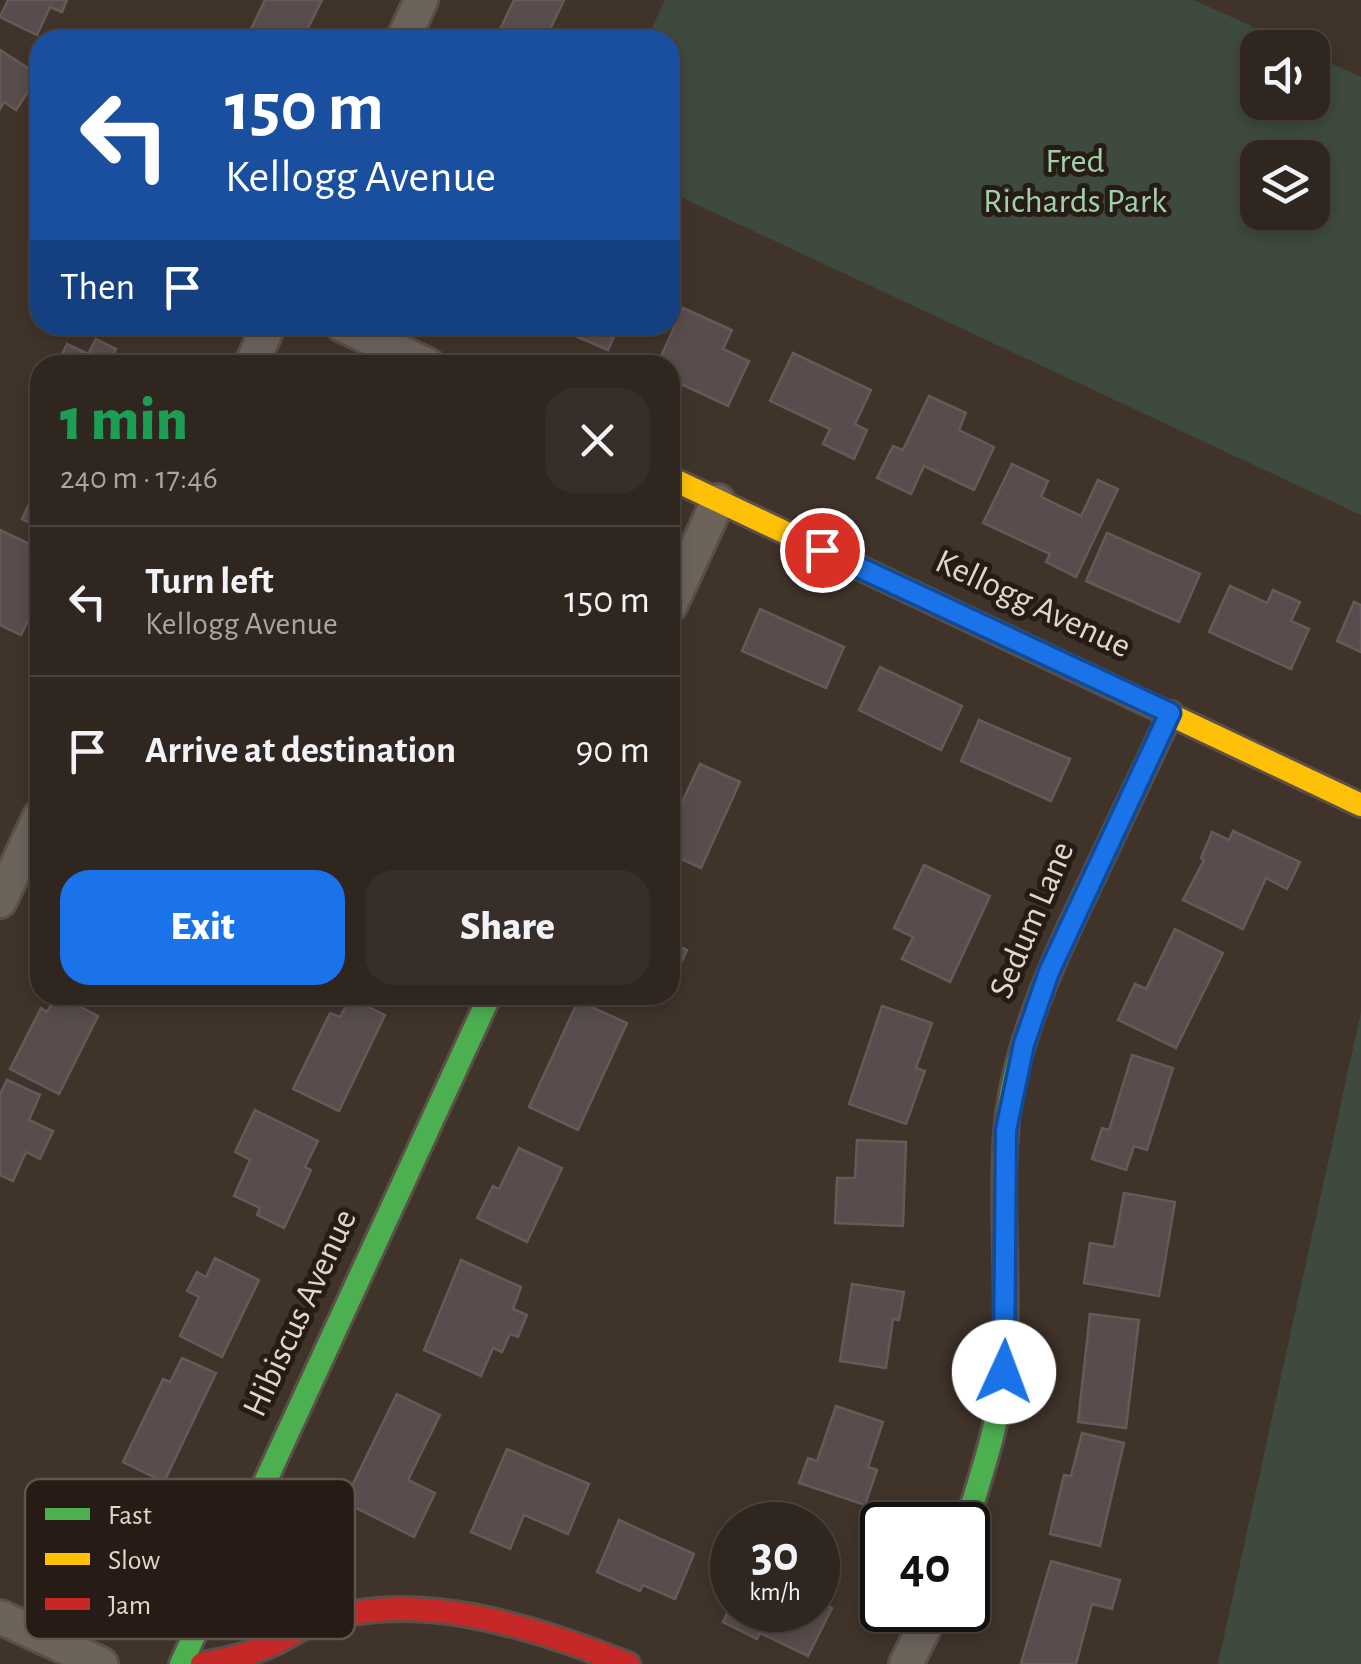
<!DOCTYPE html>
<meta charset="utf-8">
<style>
:root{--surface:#302620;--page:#382e29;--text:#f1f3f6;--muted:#a8a5a5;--line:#4b433e;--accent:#1a73e8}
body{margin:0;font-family:"Alegreya Sans",sans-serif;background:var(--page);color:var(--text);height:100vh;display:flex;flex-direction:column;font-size:38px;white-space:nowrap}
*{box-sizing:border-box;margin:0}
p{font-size:32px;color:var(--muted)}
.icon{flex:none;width:55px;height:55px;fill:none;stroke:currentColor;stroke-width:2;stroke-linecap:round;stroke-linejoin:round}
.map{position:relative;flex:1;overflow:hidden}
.side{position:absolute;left:30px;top:355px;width:650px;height:650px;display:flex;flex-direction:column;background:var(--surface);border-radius:30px;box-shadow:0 5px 15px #0003,0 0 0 2px var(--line)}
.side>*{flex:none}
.hud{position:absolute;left:30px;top:30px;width:650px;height:305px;border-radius:30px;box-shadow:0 5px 15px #0003,0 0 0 2px var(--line);background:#1a4fa0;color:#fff;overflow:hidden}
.controls{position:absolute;left:1240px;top:30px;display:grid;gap:20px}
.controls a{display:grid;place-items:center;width:90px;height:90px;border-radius:20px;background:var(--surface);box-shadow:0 5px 15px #0003,0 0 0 2px var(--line);font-size:50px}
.speed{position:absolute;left:710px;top:1502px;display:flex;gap:20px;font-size:50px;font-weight:700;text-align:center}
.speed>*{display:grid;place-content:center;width:130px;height:130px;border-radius:50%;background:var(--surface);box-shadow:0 5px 15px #0003,0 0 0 2px var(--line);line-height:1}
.speed small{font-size:25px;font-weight:400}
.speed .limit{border:5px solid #111;border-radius:15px;background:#fff;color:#111}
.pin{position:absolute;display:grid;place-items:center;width:85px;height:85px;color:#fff;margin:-42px;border:5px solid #fff;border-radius:50%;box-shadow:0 2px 10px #0007}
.me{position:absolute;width:110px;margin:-55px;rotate:2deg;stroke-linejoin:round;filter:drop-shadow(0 0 8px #0008)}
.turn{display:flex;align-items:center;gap:35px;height:210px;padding:0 30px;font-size:45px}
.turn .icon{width:130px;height:130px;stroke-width:2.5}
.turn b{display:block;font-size:70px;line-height:85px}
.then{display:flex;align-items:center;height:95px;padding:0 30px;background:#0003;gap:20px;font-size:38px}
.round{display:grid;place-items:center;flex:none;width:105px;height:105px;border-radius:30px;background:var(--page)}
.overview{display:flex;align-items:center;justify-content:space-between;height:170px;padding:0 30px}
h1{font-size:60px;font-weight:800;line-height:75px;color:#1e9e55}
.primary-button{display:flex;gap:20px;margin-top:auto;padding:20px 30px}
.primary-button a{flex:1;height:115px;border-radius:30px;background:var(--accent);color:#fff;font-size:40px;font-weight:800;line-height:115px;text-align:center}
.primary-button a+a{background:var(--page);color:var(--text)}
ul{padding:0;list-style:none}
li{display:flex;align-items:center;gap:30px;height:150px;padding:0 30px;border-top:2px solid var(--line)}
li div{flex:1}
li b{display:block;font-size:38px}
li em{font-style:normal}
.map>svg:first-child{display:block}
.green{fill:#3e4a3e;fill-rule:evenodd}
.building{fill:#584d4c;stroke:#655959;stroke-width:2.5}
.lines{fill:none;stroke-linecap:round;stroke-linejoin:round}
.street-casing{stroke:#5b4f48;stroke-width:38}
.fast-casing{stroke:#5b4f48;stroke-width:28}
.slow-casing{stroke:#5b4f48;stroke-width:28}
.jam-casing{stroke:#5b4f48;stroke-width:28}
.street{stroke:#6c635b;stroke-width:32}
.fast{stroke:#4caf50;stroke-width:22}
.slow{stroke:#ffc107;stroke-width:22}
.jam{stroke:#c62828;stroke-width:22}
.route-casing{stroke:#114b97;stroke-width:25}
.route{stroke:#1a73e8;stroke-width:18}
.labels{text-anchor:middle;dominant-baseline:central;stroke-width:10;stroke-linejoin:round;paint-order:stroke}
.park-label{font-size:35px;fill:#a0d0a9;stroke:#271c15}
.street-label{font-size:35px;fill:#e4d5cb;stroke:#271c15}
.key{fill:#271c15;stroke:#60544c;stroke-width:2.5}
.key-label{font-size:28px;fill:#e4d5cb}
</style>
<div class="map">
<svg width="1361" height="1664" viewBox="0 0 1361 1664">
<rect width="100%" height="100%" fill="#40332a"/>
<g class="green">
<path d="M665 0H1194L1297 47 1258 48V102H1312L1313 55 1361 77V515L670 192V40H646ZM1258 158H1312V212H1258Z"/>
<polygon points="1361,1012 1361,1664 1218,1664"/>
</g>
<g class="building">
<polygon points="8,0 67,0 62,12 50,7 37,35 0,17"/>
<polygon points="265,0 322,0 302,40 274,40 251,29"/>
<polygon points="514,0 564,0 545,40 495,40"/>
<polygon points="0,50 39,75 16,110 4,102 0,109"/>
<polygon points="683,308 732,330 723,349 749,361 728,406 670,379 670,365 657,365"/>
<polygon points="550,325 619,325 608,350"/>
<polygon points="96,339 116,349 108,365 57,365 67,344 88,354"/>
<polygon points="793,353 871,390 855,424 867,430 854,459 823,444 830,429 770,401"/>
<polygon points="929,396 966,413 959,430 994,447 974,490 924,466 911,494 877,478 893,446 903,450"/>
<polygon points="1012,464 1048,481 1041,497 1081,516 1098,480 1118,489 1076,577 1046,562 1050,554 983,523"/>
<polygon points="40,481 40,528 22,519"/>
<polygon points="0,530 40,549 40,596 21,635 0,625"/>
<polygon points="1107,533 1200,574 1179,622 1086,581"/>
<polygon points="1230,586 1267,603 1273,590 1300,602 1291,621 1309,629 1291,669 1209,632"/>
<polygon points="1354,602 1361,605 1361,652 1337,641"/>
<polygon points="760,609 844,647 826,688 742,651"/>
<polygon points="880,667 962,706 941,750 859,710"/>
<polygon points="979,720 1070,759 1051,801 961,761"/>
<polygon points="700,764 740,782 701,868 670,854 670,814 675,817"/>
<polygon points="1233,831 1300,862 1287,889 1266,878 1243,929 1183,900 1204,860 1201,858 1212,832 1229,840"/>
<polygon points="924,865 990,896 950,982 902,959 913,937 894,928"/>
<polygon points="670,925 677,928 670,942 687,950 670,986"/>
<polygon points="1175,929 1223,953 1176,1048 1118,1020 1135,984 1146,989"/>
<polygon points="57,995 98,1016 59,1094 10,1069 41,1008 47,1012"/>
<polygon points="350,998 385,1015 339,1111 293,1089 330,1013 340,1017"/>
<polygon points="578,1001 627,1023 578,1130 529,1107"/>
<polygon points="882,1006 932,1023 916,1068 925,1071 906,1124 849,1104"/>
<polygon points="1132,1055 1173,1068 1147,1150 1134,1146 1126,1170 1092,1159 1102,1128 1109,1130"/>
<polygon points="7,1080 40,1095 29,1120 53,1131 40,1159 26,1152 13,1181 0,1175 0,1094"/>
<polygon points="255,1110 318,1141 305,1167 311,1170 284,1228 257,1215 260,1208 234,1196 250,1160 235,1152"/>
<polygon points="857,1140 906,1142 903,1226 835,1223 837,1178 855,1178"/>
<polygon points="519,1148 562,1168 527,1242 477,1218 493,1186 499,1189"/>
<polygon points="1124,1193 1175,1202 1159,1296 1084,1283 1090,1243 1114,1247"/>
<polygon points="215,1258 259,1280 222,1357 180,1336 199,1297 187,1291 197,1272 206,1277"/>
<polygon points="461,1260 521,1287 513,1309 527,1315 518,1337 510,1334 502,1352 493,1348 481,1376 424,1350"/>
<polygon points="852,1284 904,1292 899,1320 893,1319 886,1368 840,1361"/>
<polygon points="1090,1314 1139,1320 1126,1428 1078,1422"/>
<polygon points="182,1358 216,1373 164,1482 123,1462 163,1379 170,1382"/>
<polygon points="397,1394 440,1415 408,1480 435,1493 414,1537 344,1502"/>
<polygon points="836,1406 883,1422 868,1467 877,1470 865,1505 799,1483 808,1458 817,1461"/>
<polygon points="1082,1433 1124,1443 1100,1546 1050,1534 1064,1475 1071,1476"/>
<polygon points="507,1449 589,1484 568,1534 524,1515 510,1549 471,1532"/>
<polygon points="619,1520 694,1554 675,1599 643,1585 640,1591 597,1572"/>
<polygon points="1051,1561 1120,1580 1112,1609 1092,1604 1076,1664 1025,1664 1021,1663"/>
<polygon points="818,1600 832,1608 808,1656 760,1633 757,1639 723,1622 732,1603 732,1610 818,1610"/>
</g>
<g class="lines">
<defs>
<g id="street">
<polyline points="403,40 421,0"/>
<polyline points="342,325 428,365"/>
<polyline points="251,365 269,325"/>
<polyline points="670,606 718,501"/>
<polyline points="0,901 40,816"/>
<polyline points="0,1617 101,1664"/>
<polyline points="906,1664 933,1610"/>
</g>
<g id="fast">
<path d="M966 1525C981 1475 1000 1421 1004 1369 1010 1291 1000 1211 1006 1133 1011 1062 1042 986 1072 922"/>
<polyline points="181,1664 490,995"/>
</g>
<polyline id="slow" points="670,478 1361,805"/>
<g id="jam">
<polyline points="1072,922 1171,713"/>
<path d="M202 1664C227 1660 252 1654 275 1643 289 1636 302 1627 316 1622 420 1588 531 1627 628 1664"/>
</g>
</defs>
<use href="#street" class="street-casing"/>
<use href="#fast" class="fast-casing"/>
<use href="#slow" class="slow-casing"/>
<use href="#jam" class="jam-casing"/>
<use href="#street" class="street"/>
<use href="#fast" class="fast"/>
<use href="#slow" class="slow"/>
<use href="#jam" class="jam"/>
</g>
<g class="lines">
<defs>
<polyline id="route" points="822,550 1170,713 1049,972 1024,1044 1006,1130 1004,1372"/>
</defs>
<use href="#route" class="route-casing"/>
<use href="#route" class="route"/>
</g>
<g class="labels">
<g class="park-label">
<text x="1075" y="161">Fred<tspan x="1075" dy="40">Richards Park</tspan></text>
</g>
<g class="street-label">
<text transform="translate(1033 604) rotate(25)">Kellogg Avenue</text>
<text transform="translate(1032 920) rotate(-67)">Sedum Lane</text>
<text transform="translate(300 1313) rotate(-65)">Hibiscus Avenue</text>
</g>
</g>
<rect x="25" y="1479" width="330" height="160" rx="15" class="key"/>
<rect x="45" y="1508" width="45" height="12" fill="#4caf50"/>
<rect x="45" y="1553" width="45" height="12" fill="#ffc107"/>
<rect x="45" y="1598" width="45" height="12" fill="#c62828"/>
<g class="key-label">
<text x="108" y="1524">Fast</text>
<text x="108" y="1569">Slow</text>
<text x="108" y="1614">Jam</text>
</g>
</svg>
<div class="controls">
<a><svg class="icon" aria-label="sound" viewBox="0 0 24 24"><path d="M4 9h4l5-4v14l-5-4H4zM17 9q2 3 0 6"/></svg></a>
<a><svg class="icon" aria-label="layers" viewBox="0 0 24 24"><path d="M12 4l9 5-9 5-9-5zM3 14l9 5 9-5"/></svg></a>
</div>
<div class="speed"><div>30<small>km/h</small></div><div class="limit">40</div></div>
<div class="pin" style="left:822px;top:550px;background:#d93025"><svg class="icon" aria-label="arrive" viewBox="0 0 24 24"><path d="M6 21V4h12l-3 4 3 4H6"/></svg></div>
<svg class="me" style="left:1004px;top:1372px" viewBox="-20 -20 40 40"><circle r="19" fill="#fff"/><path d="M0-13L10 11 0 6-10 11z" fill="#1a73e8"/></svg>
<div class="hud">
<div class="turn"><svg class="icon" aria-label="left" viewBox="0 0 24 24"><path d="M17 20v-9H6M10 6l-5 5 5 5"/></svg><div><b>150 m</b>Kellogg Avenue</div></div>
<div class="then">Then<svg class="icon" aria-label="arrive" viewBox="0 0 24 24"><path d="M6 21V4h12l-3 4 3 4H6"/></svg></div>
</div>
<section class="side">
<div class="overview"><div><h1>1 min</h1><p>240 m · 17:46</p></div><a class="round"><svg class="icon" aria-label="close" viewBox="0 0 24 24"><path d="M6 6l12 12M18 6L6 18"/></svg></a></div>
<ul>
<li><svg class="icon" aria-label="left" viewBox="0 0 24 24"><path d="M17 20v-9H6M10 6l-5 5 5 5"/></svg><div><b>Turn left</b><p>Kellogg Avenue</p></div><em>150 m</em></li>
<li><svg class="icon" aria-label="arrive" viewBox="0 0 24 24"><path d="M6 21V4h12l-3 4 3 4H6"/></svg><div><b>Arrive at destination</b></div><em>90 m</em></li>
</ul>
<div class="primary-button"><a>Exit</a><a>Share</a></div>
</section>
</div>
